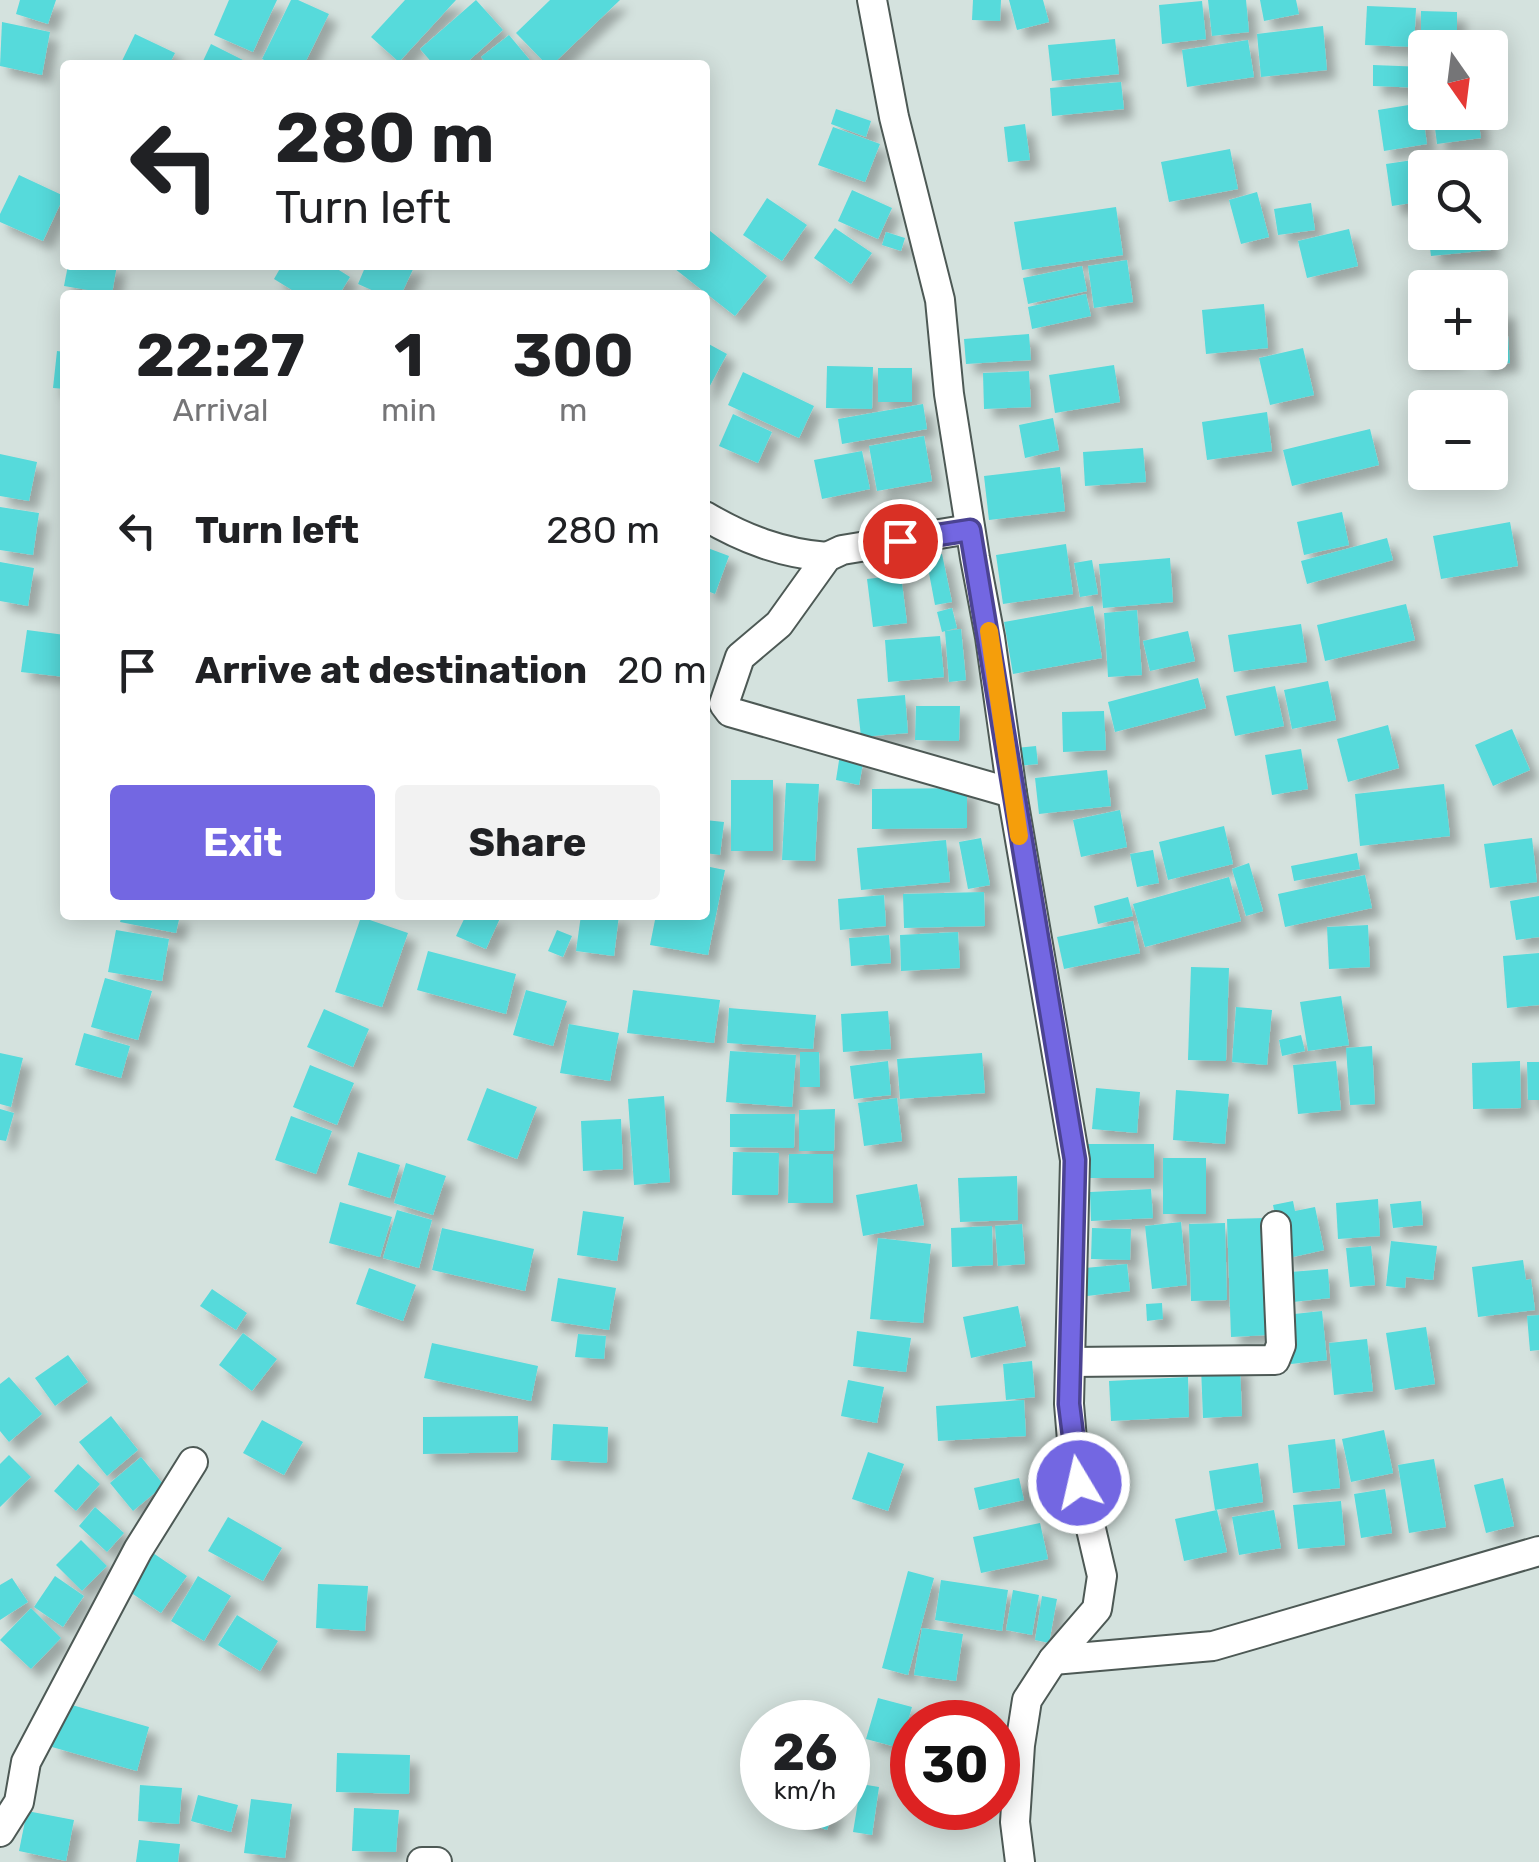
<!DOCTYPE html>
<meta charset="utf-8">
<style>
:root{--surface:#fff;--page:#f2f2f2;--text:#202124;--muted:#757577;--accent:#7367e2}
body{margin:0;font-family:Rubik,sans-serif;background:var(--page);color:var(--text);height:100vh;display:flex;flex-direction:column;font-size:38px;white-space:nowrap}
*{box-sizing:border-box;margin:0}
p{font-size:32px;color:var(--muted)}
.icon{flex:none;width:55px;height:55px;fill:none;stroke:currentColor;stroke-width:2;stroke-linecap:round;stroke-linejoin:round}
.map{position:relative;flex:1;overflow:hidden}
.panel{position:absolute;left:60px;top:290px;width:650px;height:630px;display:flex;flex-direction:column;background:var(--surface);border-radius:10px;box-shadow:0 5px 25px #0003}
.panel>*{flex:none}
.banner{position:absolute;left:60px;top:60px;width:650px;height:210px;border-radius:10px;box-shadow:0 5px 25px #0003;background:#fff;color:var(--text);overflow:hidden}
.needle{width:65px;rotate:166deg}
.buttons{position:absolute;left:1408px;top:30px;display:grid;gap:20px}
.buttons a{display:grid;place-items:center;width:100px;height:100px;border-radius:10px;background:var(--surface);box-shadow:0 5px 25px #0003;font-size:50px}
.speed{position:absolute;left:740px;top:1700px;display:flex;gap:20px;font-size:50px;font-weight:700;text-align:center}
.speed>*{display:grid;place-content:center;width:130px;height:130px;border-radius:50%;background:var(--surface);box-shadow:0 5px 25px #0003;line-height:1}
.speed small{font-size:25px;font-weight:400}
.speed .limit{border:15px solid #d22;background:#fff;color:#111}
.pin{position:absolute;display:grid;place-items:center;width:85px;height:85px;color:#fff;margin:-42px;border:5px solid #fff;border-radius:50%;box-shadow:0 2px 10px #0007}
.me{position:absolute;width:110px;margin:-55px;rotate:351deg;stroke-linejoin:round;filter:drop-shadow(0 0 8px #0008)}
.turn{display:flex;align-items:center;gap:35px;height:210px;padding:0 50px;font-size:45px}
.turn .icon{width:130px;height:130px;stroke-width:2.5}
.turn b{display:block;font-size:70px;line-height:85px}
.eta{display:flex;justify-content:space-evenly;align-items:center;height:170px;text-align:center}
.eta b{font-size:60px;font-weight:700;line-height:70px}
.cta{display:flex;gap:20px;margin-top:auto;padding:20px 50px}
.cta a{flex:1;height:115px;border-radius:10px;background:var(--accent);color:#fff;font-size:40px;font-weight:700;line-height:115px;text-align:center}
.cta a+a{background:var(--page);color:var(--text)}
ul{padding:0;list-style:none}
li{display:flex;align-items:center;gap:30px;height:140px;padding:0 50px}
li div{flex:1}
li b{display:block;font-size:38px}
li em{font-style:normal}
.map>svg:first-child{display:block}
.building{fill:#56dadb;filter:url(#shadow)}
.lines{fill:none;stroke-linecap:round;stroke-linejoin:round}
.minor-casing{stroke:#4d5955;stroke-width:32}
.minor{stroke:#fff;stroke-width:28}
.route-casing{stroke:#4b4393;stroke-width:25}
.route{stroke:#7367e2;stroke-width:18}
.slow{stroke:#f59e0b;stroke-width:18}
</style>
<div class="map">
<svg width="1539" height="1862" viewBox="0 0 1539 1862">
<defs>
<filter id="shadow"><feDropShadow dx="9" dy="9" stdDeviation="5" flood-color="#0004"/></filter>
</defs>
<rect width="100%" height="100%" fill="#d4e2de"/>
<g class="building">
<polygon points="20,0 56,0 48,24 16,14"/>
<polygon points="229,0 277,0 253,52 214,35"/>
<polygon points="291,0 298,0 329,14 304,65 275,65 262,59"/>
<polygon points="405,0 456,0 399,62 371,37"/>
<polygon points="476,0 503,30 464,65 434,65 420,49"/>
<polygon points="550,0 620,0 552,65 547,65 516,33"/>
<polygon points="973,0 1001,0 1000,21 972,20"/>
<polygon points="1009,0 1043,0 1049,22 1017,30"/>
<polygon points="1208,0 1246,0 1249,32 1212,36"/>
<polygon points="1260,0 1296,0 1299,14 1264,21"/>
<polygon points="1202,1 1206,39 1162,44 1159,5"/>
<polygon points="1367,6 1416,8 1414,47 1365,45"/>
<polygon points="1421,11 1457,12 1457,44 1421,44"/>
<polygon points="2,22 50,32 42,75 0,66"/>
<polygon points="1323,26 1327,70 1261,77 1257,34"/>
<polygon points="135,34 175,53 169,65 120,65"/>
<polygon points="509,35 534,65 488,65 481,57"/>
<polygon points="1115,39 1119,74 1052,81 1048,45"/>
<polygon points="1248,40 1254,77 1187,87 1182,50"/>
<polygon points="211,44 253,65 211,65 203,61"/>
<polygon points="1373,65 1425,67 1425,88 1373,86"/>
<polygon points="1121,82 1124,109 1052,116 1050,88"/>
<polygon points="1421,103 1427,144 1384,151 1378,110"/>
<polygon points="836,109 871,121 866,137 831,124"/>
<polygon points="1433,112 1477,112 1481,138 1437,144"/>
<polygon points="1025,124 1030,160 1008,162 1004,127"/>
<polygon points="833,127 880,144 865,182 818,165"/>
<polygon points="1230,149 1238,189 1169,202 1161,162"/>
<polygon points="1473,151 1476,168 1425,168 1425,201 1392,206 1386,164"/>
<polygon points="19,175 64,196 43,241 0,222 0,214"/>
<polygon points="852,190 892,208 878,239 838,221"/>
<polygon points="1257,192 1269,237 1241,244 1229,200"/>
<polygon points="767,198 807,225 782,261 743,235"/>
<polygon points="1311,203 1315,230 1278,235 1274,209"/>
<polygon points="1116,207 1123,255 1022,270 1014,222"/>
<polygon points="705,227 767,276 735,316 670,265 705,265"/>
<polygon points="835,228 872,253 851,284 814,258"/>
<polygon points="1349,229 1358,266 1307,278 1298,241"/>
<polygon points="886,232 905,238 901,251 882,245"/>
<polygon points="1428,232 1489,232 1491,250 1431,256"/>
<polygon points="1127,260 1133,302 1094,308 1088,266"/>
<polygon points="68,265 117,265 112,294 64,286"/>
<polygon points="282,265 331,265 350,277 339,295 300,295 274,279"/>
<polygon points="366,265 415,265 401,295 383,295 358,284"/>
<polygon points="1082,266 1087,291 1028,304 1023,278"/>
<polygon points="1086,294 1091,316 1032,329 1028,307"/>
<polygon points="1264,304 1268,348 1206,354 1202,310"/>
<polygon points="1506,309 1510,363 1480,365 1479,352 1490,352 1490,310"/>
<polygon points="1425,323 1425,352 1455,352 1456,359 1409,361 1408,324"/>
<polygon points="1029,334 1031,360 966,364 964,339"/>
<polygon points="705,342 727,354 705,395"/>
<polygon points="1303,348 1314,395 1270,405 1259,358"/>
<polygon points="57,351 65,352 65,389 53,388"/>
<polygon points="1114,365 1120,402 1055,413 1049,375"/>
<polygon points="827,366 873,367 872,409 826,408"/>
<rect x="878" y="368" width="34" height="34"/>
<polygon points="1029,371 1031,407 984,409 983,373"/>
<polygon points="743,372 814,406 799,438 728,405"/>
<polygon points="923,404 927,429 842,444 838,419"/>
<polygon points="1267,412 1272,451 1207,460 1202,422"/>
<polygon points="733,414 772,432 758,463 719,446"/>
<polygon points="1053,418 1059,450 1025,458 1019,425"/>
<polygon points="1370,429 1379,465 1292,486 1283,450"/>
<polygon points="924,436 932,481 877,491 869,446"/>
<polygon points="1143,448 1146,482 1085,486 1083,452"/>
<polygon points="862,451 870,489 822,499 814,460"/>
<polygon points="0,454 37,462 29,501 0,496"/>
<polygon points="1060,467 1065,511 989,520 984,476"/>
<polygon points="0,507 39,513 33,555 0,550"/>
<polygon points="1342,512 1349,545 1304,555 1297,522"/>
<polygon points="1510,522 1518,566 1441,579 1433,536"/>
<polygon points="1387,538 1393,560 1307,584 1301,561"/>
<polygon points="1066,544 1073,594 1003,604 996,555"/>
<polygon points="705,547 729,556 715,594 705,590"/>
<polygon points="942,554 952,602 935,605 926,557"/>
<polygon points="1170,558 1173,602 1103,608 1099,564"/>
<polygon points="1092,560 1098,594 1080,597 1074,563"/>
<polygon points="0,562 34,568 28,606 0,601"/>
<polygon points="901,575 907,623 873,627 867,579"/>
<polygon points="1406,604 1415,640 1325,661 1317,625"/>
<polygon points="1093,606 1102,658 1013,674 1004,622"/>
<polygon points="952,608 957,628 942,632 937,612"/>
<polygon points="1137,610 1142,675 1108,677 1104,613"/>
<polygon points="1301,624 1307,662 1234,672 1228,635"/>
<polygon points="961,629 966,680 949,682 945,631"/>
<polygon points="27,630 65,635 65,677 21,672"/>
<polygon points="1188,631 1195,661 1150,671 1143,641"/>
<polygon points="940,636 944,677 888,682 885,640"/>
<polygon points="1198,678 1206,708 1115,732 1108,702"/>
<polygon points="1328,681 1336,720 1292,729 1284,690"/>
<polygon points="1275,686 1284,726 1235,736 1226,696"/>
<polygon points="905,695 908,733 861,737 857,699"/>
<polygon points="916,706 960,706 959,741 915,740"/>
<polygon points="1104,711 1106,750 1063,752 1062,712"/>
<polygon points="1388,725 1399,768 1348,782 1337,739"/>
<polygon points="1512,729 1530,770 1493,786 1475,745"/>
<polygon points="1036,746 1038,764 1018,766 1016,748"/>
<polygon points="1301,749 1308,789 1272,795 1265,755"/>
<polygon points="840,754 864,758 859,785 836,780"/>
<polygon points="1107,770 1111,806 1039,814 1035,778"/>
<rect x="731" y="780" width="42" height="71"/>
<polygon points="786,783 819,784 815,861 782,860"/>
<polygon points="1444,784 1450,836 1360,846 1355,794"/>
<polygon points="967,788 967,828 872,829 872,789"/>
<polygon points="1120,810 1127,847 1081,857 1073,820"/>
<polygon points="705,820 724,822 720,855 705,853"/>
<polygon points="1224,826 1233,864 1168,880 1159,842"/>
<polygon points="981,838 990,885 968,889 959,842"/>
<polygon points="1532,838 1537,882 1490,888 1484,844"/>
<polygon points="946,840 950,882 861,890 857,848"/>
<polygon points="1153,850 1159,883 1137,887 1130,854"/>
<polygon points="1357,853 1360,869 1294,881 1291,866"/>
<polygon points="1249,863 1263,911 1246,916 1232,869"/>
<polygon points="705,866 725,870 708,955 650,945 656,915 705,915"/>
<polygon points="1365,875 1372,908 1285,927 1278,894"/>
<polygon points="1229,877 1241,921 1145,947 1133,904"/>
<polygon points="984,892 985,926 904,928 903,894"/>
<polygon points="884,895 886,926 840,930 838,899"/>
<polygon points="1539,896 1539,937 1516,940 1510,901"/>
<polygon points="1128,897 1133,916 1098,924 1094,906"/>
<polygon points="122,915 180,915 176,933 120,922"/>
<polygon points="466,915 501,916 486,949 456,936"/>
<polygon points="581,915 619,915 614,956 576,951"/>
<polygon points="361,917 408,933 382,1007 335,992"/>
<polygon points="1133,921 1140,953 1064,969 1057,937"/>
<polygon points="1368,925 1370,967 1329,969 1327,927"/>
<polygon points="116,930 169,939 162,981 108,972"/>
<polygon points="557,930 572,936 563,957 548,951"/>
<polygon points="958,932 960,968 901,971 900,935"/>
<polygon points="889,935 891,963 851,966 849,938"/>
<polygon points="428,951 516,974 506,1014 417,990"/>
<polygon points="1539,953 1539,1005 1507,1008 1503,956"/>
<polygon points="1191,967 1229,968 1226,1061 1188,1060"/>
<polygon points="105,978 152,991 138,1040 91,1027"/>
<polygon points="526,990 567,1001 553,1046 513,1035"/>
<polygon points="633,990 720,1000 714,1043 627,1033"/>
<polygon points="1341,996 1349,1045 1308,1051 1300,1002"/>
<polygon points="1236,1007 1272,1010 1267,1065 1232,1062"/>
<polygon points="729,1008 816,1015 813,1049 727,1043"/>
<polygon points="324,1009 369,1029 353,1067 307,1047"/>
<polygon points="888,1011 891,1049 843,1052 841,1014"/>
<polygon points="569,1024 619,1033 610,1081 560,1073"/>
<polygon points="84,1033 130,1046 121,1078 75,1065"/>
<polygon points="1301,1035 1305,1051 1282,1056 1279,1040"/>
<polygon points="1372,1046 1375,1104 1350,1105 1346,1048"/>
<polygon points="730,1051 796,1055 792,1107 726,1102"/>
<polygon points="800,1052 819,1052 820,1087 800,1087"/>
<polygon points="0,1053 23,1058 11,1107 0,1104"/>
<polygon points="982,1053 985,1093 900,1099 897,1059"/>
<polygon points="888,1061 891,1095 854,1099 850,1066"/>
<polygon points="1336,1061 1341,1110 1298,1114 1293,1065"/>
<polygon points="1520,1061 1521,1108 1473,1109 1472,1063"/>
<polygon points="1527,1062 1539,1062 1539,1100 1528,1100"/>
<polygon points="310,1065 354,1083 337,1125 293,1107"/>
<polygon points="487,1088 537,1107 517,1159 467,1140"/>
<polygon points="1096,1088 1140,1092 1137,1133 1092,1129"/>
<polygon points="1176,1090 1229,1094 1225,1144 1173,1140"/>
<polygon points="664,1096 670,1182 634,1185 628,1099"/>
<polygon points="897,1098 902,1141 864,1146 858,1103"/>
<polygon points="0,1109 14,1113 6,1141 0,1140"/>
<polygon points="835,1109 834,1151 799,1151 799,1110"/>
<polygon points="730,1114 795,1114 794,1148 730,1147"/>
<polygon points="291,1116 332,1131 316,1174 275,1160"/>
<polygon points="621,1119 623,1169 583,1171 581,1121"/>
<rect x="1087" y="1144" width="67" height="34"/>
<polygon points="358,1152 400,1165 390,1198 348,1185"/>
<polygon points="733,1152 779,1153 778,1195 732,1195"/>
<polygon points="789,1154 833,1154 833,1203 788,1203"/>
<rect x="1163" y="1158" width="43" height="56"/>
<polygon points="406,1163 446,1176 433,1215 394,1203"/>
<polygon points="1017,1176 1018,1220 960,1222 958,1178"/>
<polygon points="917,1184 924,1225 863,1236 856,1195"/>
<polygon points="1151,1189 1153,1218 1091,1221 1090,1192"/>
<polygon points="1378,1199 1380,1236 1338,1239 1336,1203"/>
<polygon points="1293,1201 1295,1211 1315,1207 1324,1250 1284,1259 1273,1205"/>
<polygon points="1421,1201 1423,1225 1393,1228 1390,1204"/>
<polygon points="340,1202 392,1217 380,1257 329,1243"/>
<polygon points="397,1210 432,1220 419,1268 383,1258"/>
<polygon points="583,1211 624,1217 617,1261 577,1255"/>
<polygon points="1266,1218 1269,1335 1231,1337 1227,1219"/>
<polygon points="1181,1222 1187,1285 1152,1289 1145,1226"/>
<polygon points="1225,1223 1227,1300 1191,1301 1189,1224"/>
<polygon points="1022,1224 1025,1264 998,1266 995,1226"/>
<polygon points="992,1226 993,1265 952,1267 951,1228"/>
<polygon points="442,1228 534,1249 525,1291 432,1270"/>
<polygon points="1092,1228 1131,1229 1130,1260 1091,1259"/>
<polygon points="878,1238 931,1244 923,1323 870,1319"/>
<polygon points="1391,1241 1437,1246 1433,1280 1406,1277 1405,1288 1386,1286"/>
<polygon points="1371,1246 1375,1285 1350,1287 1346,1248"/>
<polygon points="1523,1260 1526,1280 1531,1279 1535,1310 1478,1317 1472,1267"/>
<polygon points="1127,1264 1130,1291 1087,1296 1085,1268"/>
<polygon points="369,1268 416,1285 403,1321 356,1304"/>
<polygon points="1328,1269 1330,1298 1293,1302 1290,1272"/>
<polygon points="558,1278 616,1288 609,1330 551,1321"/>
<polygon points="212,1289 247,1313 236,1330 200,1306"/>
<polygon points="1162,1303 1163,1319 1147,1321 1146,1304"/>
<polygon points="1018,1306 1026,1346 971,1358 963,1317"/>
<polygon points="1322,1311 1327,1360 1291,1364 1285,1315"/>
<polygon points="1539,1315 1539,1350 1530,1351 1527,1316"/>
<polygon points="1426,1327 1435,1384 1395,1390 1386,1333"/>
<polygon points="857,1331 911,1338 906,1372 853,1366"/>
<polygon points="243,1333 277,1359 252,1391 219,1365"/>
<polygon points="578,1334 606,1336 604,1359 575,1357"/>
<polygon points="1367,1339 1373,1391 1334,1395 1329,1343"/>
<polygon points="432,1343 538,1366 531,1401 424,1378"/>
<polygon points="68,1355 88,1382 55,1406 35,1378"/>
<polygon points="1032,1361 1035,1397 1006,1400 1003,1364"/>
<polygon points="1240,1365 1242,1416 1203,1418 1201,1367"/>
<polygon points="9,1377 42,1414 9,1442 0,1431 0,1384"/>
<polygon points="1188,1377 1189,1417 1111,1421 1109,1381"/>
<polygon points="848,1380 884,1387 877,1423 841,1416"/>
<polygon points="1024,1400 1026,1436 938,1441 936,1406"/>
<polygon points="111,1416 138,1450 107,1476 79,1442"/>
<polygon points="518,1416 518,1452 423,1454 423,1417"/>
<polygon points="262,1420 303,1442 284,1475 243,1453"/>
<polygon points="553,1424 608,1427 607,1463 551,1460"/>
<polygon points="1384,1430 1393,1473 1351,1482 1342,1439"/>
<polygon points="1335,1439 1340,1488 1293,1493 1288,1445"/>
<polygon points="868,1452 904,1464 888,1511 852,1499"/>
<polygon points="9,1455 31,1477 0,1507 0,1464"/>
<polygon points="141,1457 164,1485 133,1511 110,1483"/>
<polygon points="1434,1459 1446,1527 1409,1533 1398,1465"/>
<polygon points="1258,1463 1263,1502 1215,1510 1209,1471"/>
<polygon points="78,1464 100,1484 76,1511 54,1491"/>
<polygon points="1019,1478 1024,1500 979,1510 974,1488"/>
<polygon points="1503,1478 1514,1526 1486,1533 1474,1485"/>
<polygon points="1385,1489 1392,1533 1361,1538 1354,1494"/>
<polygon points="1341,1501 1345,1545 1298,1549 1293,1505"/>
<polygon points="95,1507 124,1533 107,1552 79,1526"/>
<polygon points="1217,1510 1227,1552 1184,1561 1175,1519"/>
<polygon points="1274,1510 1281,1548 1239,1555 1232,1517"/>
<polygon points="228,1517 282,1548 263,1581 208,1551"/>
<polygon points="1040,1523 1048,1559 981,1573 973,1537"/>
<polygon points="81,1540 107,1566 82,1591 56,1565"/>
<polygon points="153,1553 187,1576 161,1613 127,1590"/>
<polygon points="908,1571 934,1578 908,1675 882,1668"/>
<polygon points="55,1576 84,1596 63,1627 34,1607"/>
<polygon points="198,1576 231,1596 204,1641 171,1621"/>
<polygon points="12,1578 28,1602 0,1620 0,1585"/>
<polygon points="941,1580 1008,1590 1002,1631 935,1620"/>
<polygon points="318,1584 368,1586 365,1631 316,1628"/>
<polygon points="1013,1590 1039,1595 1032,1635 1006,1630"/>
<polygon points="1042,1596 1057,1599 1049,1643 1035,1640"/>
<polygon points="31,1608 61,1638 31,1669 0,1640"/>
<polygon points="237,1615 278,1641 260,1671 218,1645"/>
<polygon points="922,1628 963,1634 956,1681 914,1675"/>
<polygon points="878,1698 912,1707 900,1748 866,1739"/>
<polygon points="65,1703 149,1727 137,1771 52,1747"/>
<polygon points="752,1728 762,1731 762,1775 743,1771"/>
<polygon points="337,1753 410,1755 409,1794 336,1792"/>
<polygon points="861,1784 879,1787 872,1835 853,1832"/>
<polygon points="140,1785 182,1788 179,1824 138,1821"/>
<polygon points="198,1795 238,1805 231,1832 191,1821"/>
<polygon points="251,1799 292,1804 285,1858 244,1853"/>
<polygon points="354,1808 399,1810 396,1852 352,1851"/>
<polygon points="797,1808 835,1808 827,1830 793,1818"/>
<polygon points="27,1811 74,1820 66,1861 19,1851"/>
<polygon points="139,1840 180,1844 178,1862 136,1862"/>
</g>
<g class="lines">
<defs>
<g id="minor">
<polyline points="872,0 894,117 940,300 949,394 975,558 990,637 1012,793 1075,1160 1069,1404 1073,1452 1102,1576 1097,1609 1053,1660 1027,1700 1020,1745 1015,1822 1020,1862"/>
<path d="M705 516C744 539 781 553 827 557"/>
<polyline points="970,529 842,550 827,557 779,624 740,657 724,704 730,712 1012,793"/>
<polyline points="1071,1362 1275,1360 1281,1345 1276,1226"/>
<polyline points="1053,1660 1213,1646 1539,1551"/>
<polyline points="0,1832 19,1802 26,1762 138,1550 193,1462"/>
<polyline points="422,1862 437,1862"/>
</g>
</defs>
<use href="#minor" class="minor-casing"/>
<use href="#minor" class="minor"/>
</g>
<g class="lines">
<defs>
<polyline id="route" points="900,541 970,530 1075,1160 1069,1404 1079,1483"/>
</defs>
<use href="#route" class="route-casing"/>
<use href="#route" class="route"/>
<polyline class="slow" points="989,631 1019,836"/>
</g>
</svg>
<div class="buttons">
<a><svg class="needle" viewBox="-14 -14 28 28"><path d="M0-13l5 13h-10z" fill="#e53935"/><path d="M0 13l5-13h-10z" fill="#757577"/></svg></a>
<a><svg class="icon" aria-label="search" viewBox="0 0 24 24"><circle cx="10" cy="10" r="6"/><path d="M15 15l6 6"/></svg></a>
<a>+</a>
<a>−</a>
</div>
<div class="speed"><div>26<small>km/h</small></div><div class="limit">30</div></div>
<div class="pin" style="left:900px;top:541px;background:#d93025"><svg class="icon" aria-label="arrive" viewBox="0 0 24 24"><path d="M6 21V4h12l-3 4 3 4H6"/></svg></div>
<svg class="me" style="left:1079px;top:1483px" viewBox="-20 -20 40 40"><circle r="17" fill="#7367e2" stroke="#fff" stroke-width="3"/><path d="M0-11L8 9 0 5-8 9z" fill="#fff"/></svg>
<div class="banner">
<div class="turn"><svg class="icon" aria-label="left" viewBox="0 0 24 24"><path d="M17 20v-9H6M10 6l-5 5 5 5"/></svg><div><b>280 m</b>Turn left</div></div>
</div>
<section class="panel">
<div class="eta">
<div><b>22:27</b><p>Arrival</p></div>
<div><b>1</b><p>min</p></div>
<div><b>300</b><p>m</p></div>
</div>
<ul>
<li><svg class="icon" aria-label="left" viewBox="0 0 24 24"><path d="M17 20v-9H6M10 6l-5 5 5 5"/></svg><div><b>Turn left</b></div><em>280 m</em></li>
<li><svg class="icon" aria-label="arrive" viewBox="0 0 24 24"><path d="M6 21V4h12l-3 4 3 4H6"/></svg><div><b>Arrive at destination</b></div><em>20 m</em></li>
</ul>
<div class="cta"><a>Exit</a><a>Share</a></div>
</section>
</div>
